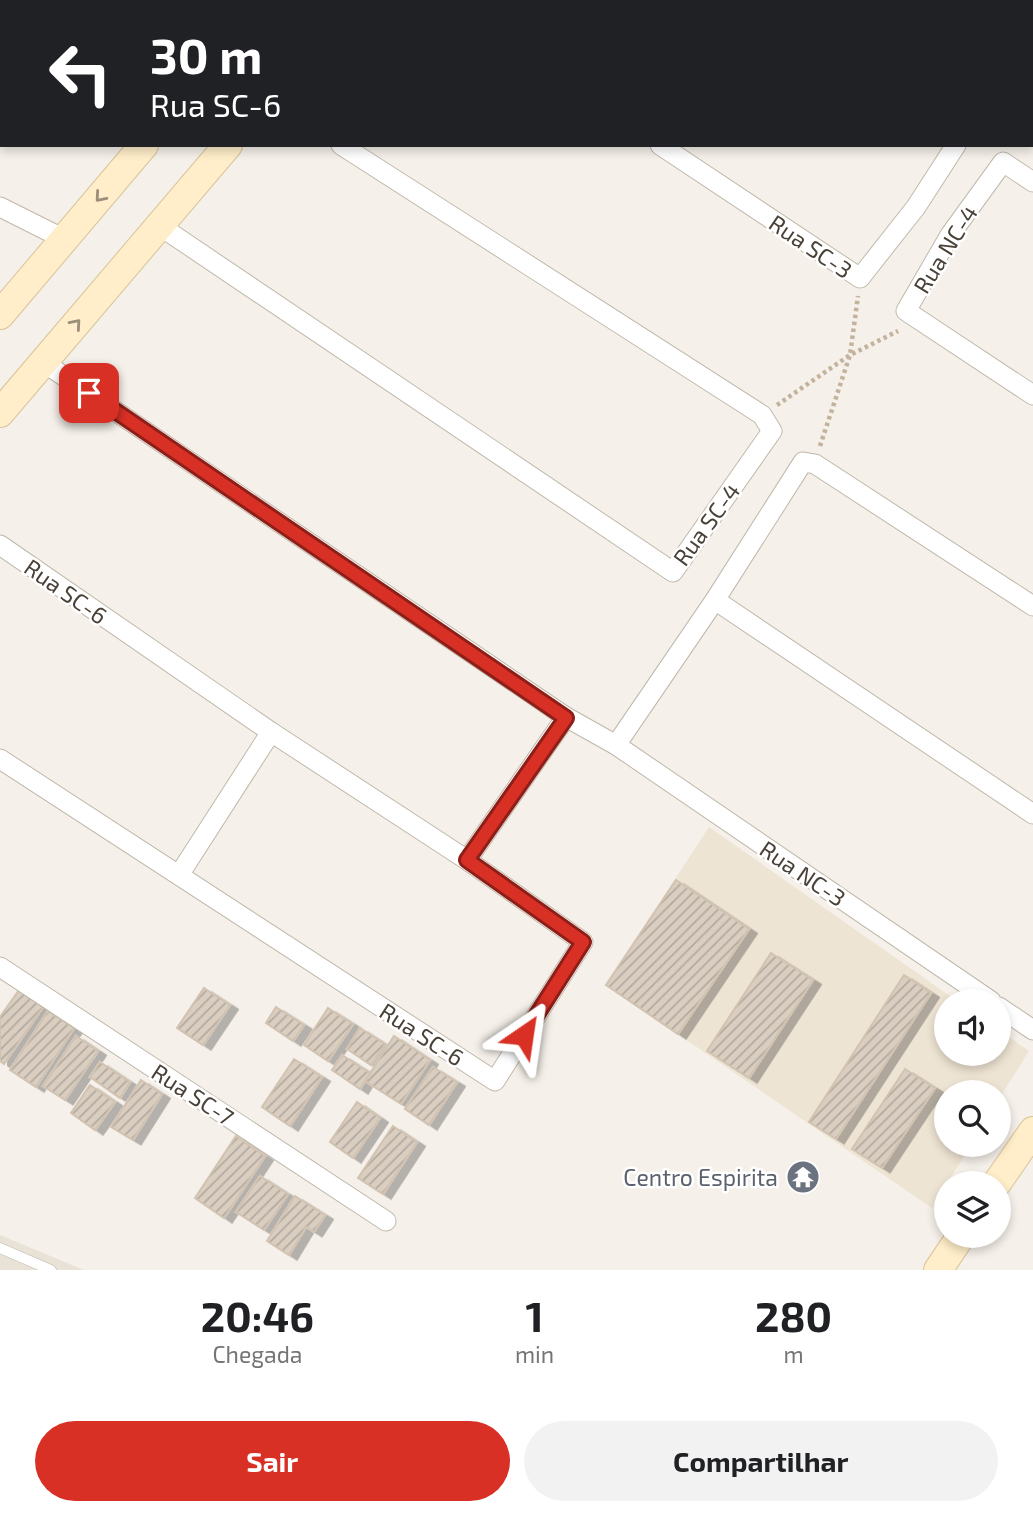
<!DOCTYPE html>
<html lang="pt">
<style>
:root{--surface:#fff;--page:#f2f2f2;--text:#202124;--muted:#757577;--accent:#d93025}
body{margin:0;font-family:"Exo 2",sans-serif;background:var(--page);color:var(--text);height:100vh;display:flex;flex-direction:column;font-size:26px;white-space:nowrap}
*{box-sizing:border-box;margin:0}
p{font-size:23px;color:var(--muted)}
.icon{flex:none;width:38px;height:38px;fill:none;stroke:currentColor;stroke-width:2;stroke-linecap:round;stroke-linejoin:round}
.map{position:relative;height:1270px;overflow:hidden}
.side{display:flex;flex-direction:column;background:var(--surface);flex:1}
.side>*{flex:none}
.guide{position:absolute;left:0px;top:0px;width:1034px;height:147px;box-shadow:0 4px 10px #0003;background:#202124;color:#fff;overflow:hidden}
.controls{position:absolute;left:934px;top:989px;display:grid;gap:14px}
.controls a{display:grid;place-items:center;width:77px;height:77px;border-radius:50%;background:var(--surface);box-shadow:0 4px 10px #0003;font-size:35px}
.pin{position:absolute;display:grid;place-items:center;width:60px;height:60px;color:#fff;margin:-30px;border-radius:14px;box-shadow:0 4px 10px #0006}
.me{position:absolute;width:77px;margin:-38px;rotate:32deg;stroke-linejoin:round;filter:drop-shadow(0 0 5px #0008)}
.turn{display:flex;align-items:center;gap:24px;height:147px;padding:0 35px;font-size:32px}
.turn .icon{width:91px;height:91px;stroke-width:2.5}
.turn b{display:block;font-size:49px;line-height:60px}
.eta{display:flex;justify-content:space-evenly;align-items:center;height:119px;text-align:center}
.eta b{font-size:42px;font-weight:700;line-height:49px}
.primary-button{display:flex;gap:14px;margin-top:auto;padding:14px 35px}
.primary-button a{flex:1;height:80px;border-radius:42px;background:var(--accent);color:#fff;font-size:28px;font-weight:700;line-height:80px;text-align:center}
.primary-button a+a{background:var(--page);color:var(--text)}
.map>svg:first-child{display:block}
.residential{fill:#e9e2d7}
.education{fill:#eee4d3}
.building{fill:url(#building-hatch);stroke:#d2c3b1;stroke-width:2;filter:url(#shadow)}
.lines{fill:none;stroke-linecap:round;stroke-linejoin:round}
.lane-casing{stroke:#c0b8ab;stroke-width:11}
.street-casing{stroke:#c0b8ab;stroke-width:21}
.secondary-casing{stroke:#d8c49a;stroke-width:30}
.path{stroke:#c3b29c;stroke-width:4.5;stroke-dasharray:3.5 3.5;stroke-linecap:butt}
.lane{stroke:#fff;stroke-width:10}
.street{stroke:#fff;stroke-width:19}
.secondary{stroke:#ffeec9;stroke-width:28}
.oneway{stroke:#9b8f79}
.route-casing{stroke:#8d1f18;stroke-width:18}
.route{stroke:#d93025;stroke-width:12}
.labels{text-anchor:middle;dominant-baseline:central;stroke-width:5;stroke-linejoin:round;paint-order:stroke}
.street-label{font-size:23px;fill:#494137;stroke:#fff}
.worship-label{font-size:23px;fill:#5b616d;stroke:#fff;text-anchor:end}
</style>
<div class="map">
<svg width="1033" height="1270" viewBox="0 0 1033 1270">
<defs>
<pattern id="building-hatch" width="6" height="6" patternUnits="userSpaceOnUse" patternTransform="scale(1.75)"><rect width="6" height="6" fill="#dacec1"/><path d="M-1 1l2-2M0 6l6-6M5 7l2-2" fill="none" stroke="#b3a99e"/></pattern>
<filter id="shadow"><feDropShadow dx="8" dy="4.5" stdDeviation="0" flood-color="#0004"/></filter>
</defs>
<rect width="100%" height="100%" fill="#f5f0e9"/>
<polygon class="residential" points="0,1235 84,1270 0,1270"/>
<polygon class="education" points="709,827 957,1001 947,1001 947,1054 999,1054 999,1030 1029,1051 999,1099 999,1092 947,1092 947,1144 971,1145 932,1208 606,985"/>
<g class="building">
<polygon points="676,880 749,929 678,1034 606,985"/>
<polygon points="771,953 813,980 749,1078 707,1051"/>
<polygon points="904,975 931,993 836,1139 809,1122"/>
<polygon points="204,988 230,1005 203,1045 177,1028"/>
<polygon points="19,990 43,1007 4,1064 0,1061 0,1017"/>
<polygon points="276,1007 304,1025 293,1041 266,1023"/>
<polygon points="328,1008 353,1024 328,1061 304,1045"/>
<polygon points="48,1011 74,1028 36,1087 10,1070"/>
<polygon points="360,1028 385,1044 371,1065 347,1049"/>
<polygon points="76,1036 98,1051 65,1100 43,1086"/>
<polygon points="394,1036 430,1060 401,1104 365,1081"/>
<polygon points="342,1055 370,1073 360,1089 332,1070"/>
<polygon points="294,1059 322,1077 290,1126 262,1107"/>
<polygon points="100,1062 130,1082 120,1098 90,1077"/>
<polygon points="433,1067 457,1082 429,1125 405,1109"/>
<polygon points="905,1069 935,1088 882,1168 852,1149"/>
<polygon points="141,1080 162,1094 133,1140 111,1127"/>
<polygon points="90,1085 115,1102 95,1130 71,1113"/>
<polygon points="357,1102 380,1118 353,1158 330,1142"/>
<polygon points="393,1126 417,1142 383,1194 358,1178"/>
<polygon points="236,1136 265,1156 224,1218 195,1198"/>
<polygon points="260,1176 288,1194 264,1230 236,1212"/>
<polygon points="295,1196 325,1215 314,1232 306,1227 289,1255 267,1241"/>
</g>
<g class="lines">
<defs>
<polyline id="lane" points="0,1248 51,1270"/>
<g id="street">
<polyline points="442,0 444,2"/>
<polyline points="754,0 757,2"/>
<polyline points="660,145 860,278 916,207 956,145"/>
<polyline points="1033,182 1003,162 950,235 906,311 1033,395"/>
<polyline points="0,207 64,239"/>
<polyline points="160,226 673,572 772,431 762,415 341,145"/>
<polyline points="43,362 566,717 467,860"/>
<polyline points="0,545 271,732 467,860 583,942 495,1081 0,759"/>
<polyline points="715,600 1033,814"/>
<polyline points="566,717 616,745"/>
<polyline points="179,875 271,732"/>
<polyline points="0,967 386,1221"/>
<polyline points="991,1001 616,745 715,600 803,462 815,464 1033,606"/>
<polyline points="999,1007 1033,1030"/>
</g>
<g id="secondary">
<polyline points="267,2 269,0"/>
<polyline points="348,2 350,0"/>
<polyline points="0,315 144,145"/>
<polyline points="0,413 228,145"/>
<polyline points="997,1183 1033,1131"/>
<polyline points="938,1270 961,1236"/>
</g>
</defs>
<use href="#lane" class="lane-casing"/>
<use href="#street" class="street-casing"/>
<use href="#secondary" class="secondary-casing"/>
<g class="path">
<polyline points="1032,80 1033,80"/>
<polyline points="1032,95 1033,93"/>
<polyline points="777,405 850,355 898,331"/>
<polyline points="820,446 850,355 858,296"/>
</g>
<use href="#lane" class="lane"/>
<use href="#street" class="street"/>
<use href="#secondary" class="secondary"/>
</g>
<defs><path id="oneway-chevron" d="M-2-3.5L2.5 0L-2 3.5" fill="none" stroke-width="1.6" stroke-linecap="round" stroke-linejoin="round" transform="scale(1.75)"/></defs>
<g class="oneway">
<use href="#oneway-chevron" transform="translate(100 197) rotate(131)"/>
<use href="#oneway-chevron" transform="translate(76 324) rotate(-49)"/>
</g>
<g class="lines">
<defs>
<polyline id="route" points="89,393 566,718 467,860 583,942 524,1035"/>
</defs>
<use href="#route" class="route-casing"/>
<use href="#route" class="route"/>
</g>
<defs>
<symbol id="temple-disc" viewBox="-11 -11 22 22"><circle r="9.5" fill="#6b7280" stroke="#fff"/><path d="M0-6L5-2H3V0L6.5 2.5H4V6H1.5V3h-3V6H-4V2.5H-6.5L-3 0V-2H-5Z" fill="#fff"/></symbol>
</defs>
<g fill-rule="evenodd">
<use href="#temple-disc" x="784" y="1158" width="38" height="38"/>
</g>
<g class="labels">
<g class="street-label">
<text transform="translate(811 246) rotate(34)">Rua SC-3</text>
<text transform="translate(945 249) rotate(-58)">Rua NC-4</text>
<text transform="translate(706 524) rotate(-54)">Rua SC-4</text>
<text transform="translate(66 591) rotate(35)">Rua SC-6</text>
<text transform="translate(803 873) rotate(34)">Rua NC-3</text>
<text transform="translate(422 1034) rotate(33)">Rua SC-6</text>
<text transform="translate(193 1094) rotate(33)">Rua SC-7</text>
</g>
<g class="worship-label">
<text x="778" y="1177">Centro Espirita</text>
</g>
</g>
</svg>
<div class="controls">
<a><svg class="icon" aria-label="sound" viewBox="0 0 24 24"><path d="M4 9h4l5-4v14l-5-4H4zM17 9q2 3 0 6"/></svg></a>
<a><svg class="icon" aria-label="search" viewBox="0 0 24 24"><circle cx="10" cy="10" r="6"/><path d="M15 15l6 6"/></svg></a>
<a><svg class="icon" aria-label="layers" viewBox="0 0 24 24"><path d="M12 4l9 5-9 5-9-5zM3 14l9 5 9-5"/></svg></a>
</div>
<div class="pin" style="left:89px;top:393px;background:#d93025"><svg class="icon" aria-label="arrive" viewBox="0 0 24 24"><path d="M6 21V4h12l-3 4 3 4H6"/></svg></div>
<svg class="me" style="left:524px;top:1035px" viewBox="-20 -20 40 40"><path d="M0-17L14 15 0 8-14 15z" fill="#d93025" stroke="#fff" stroke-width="4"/></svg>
<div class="guide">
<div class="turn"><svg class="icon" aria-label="left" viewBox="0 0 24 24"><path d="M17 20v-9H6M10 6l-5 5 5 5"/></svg><div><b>30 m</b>Rua SC-6</div></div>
</div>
</div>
<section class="side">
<div class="eta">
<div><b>20:46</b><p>Chegada</p></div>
<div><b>1</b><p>min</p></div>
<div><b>280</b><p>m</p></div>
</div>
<div class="primary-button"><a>Sair</a><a>Compartilhar</a></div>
</section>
